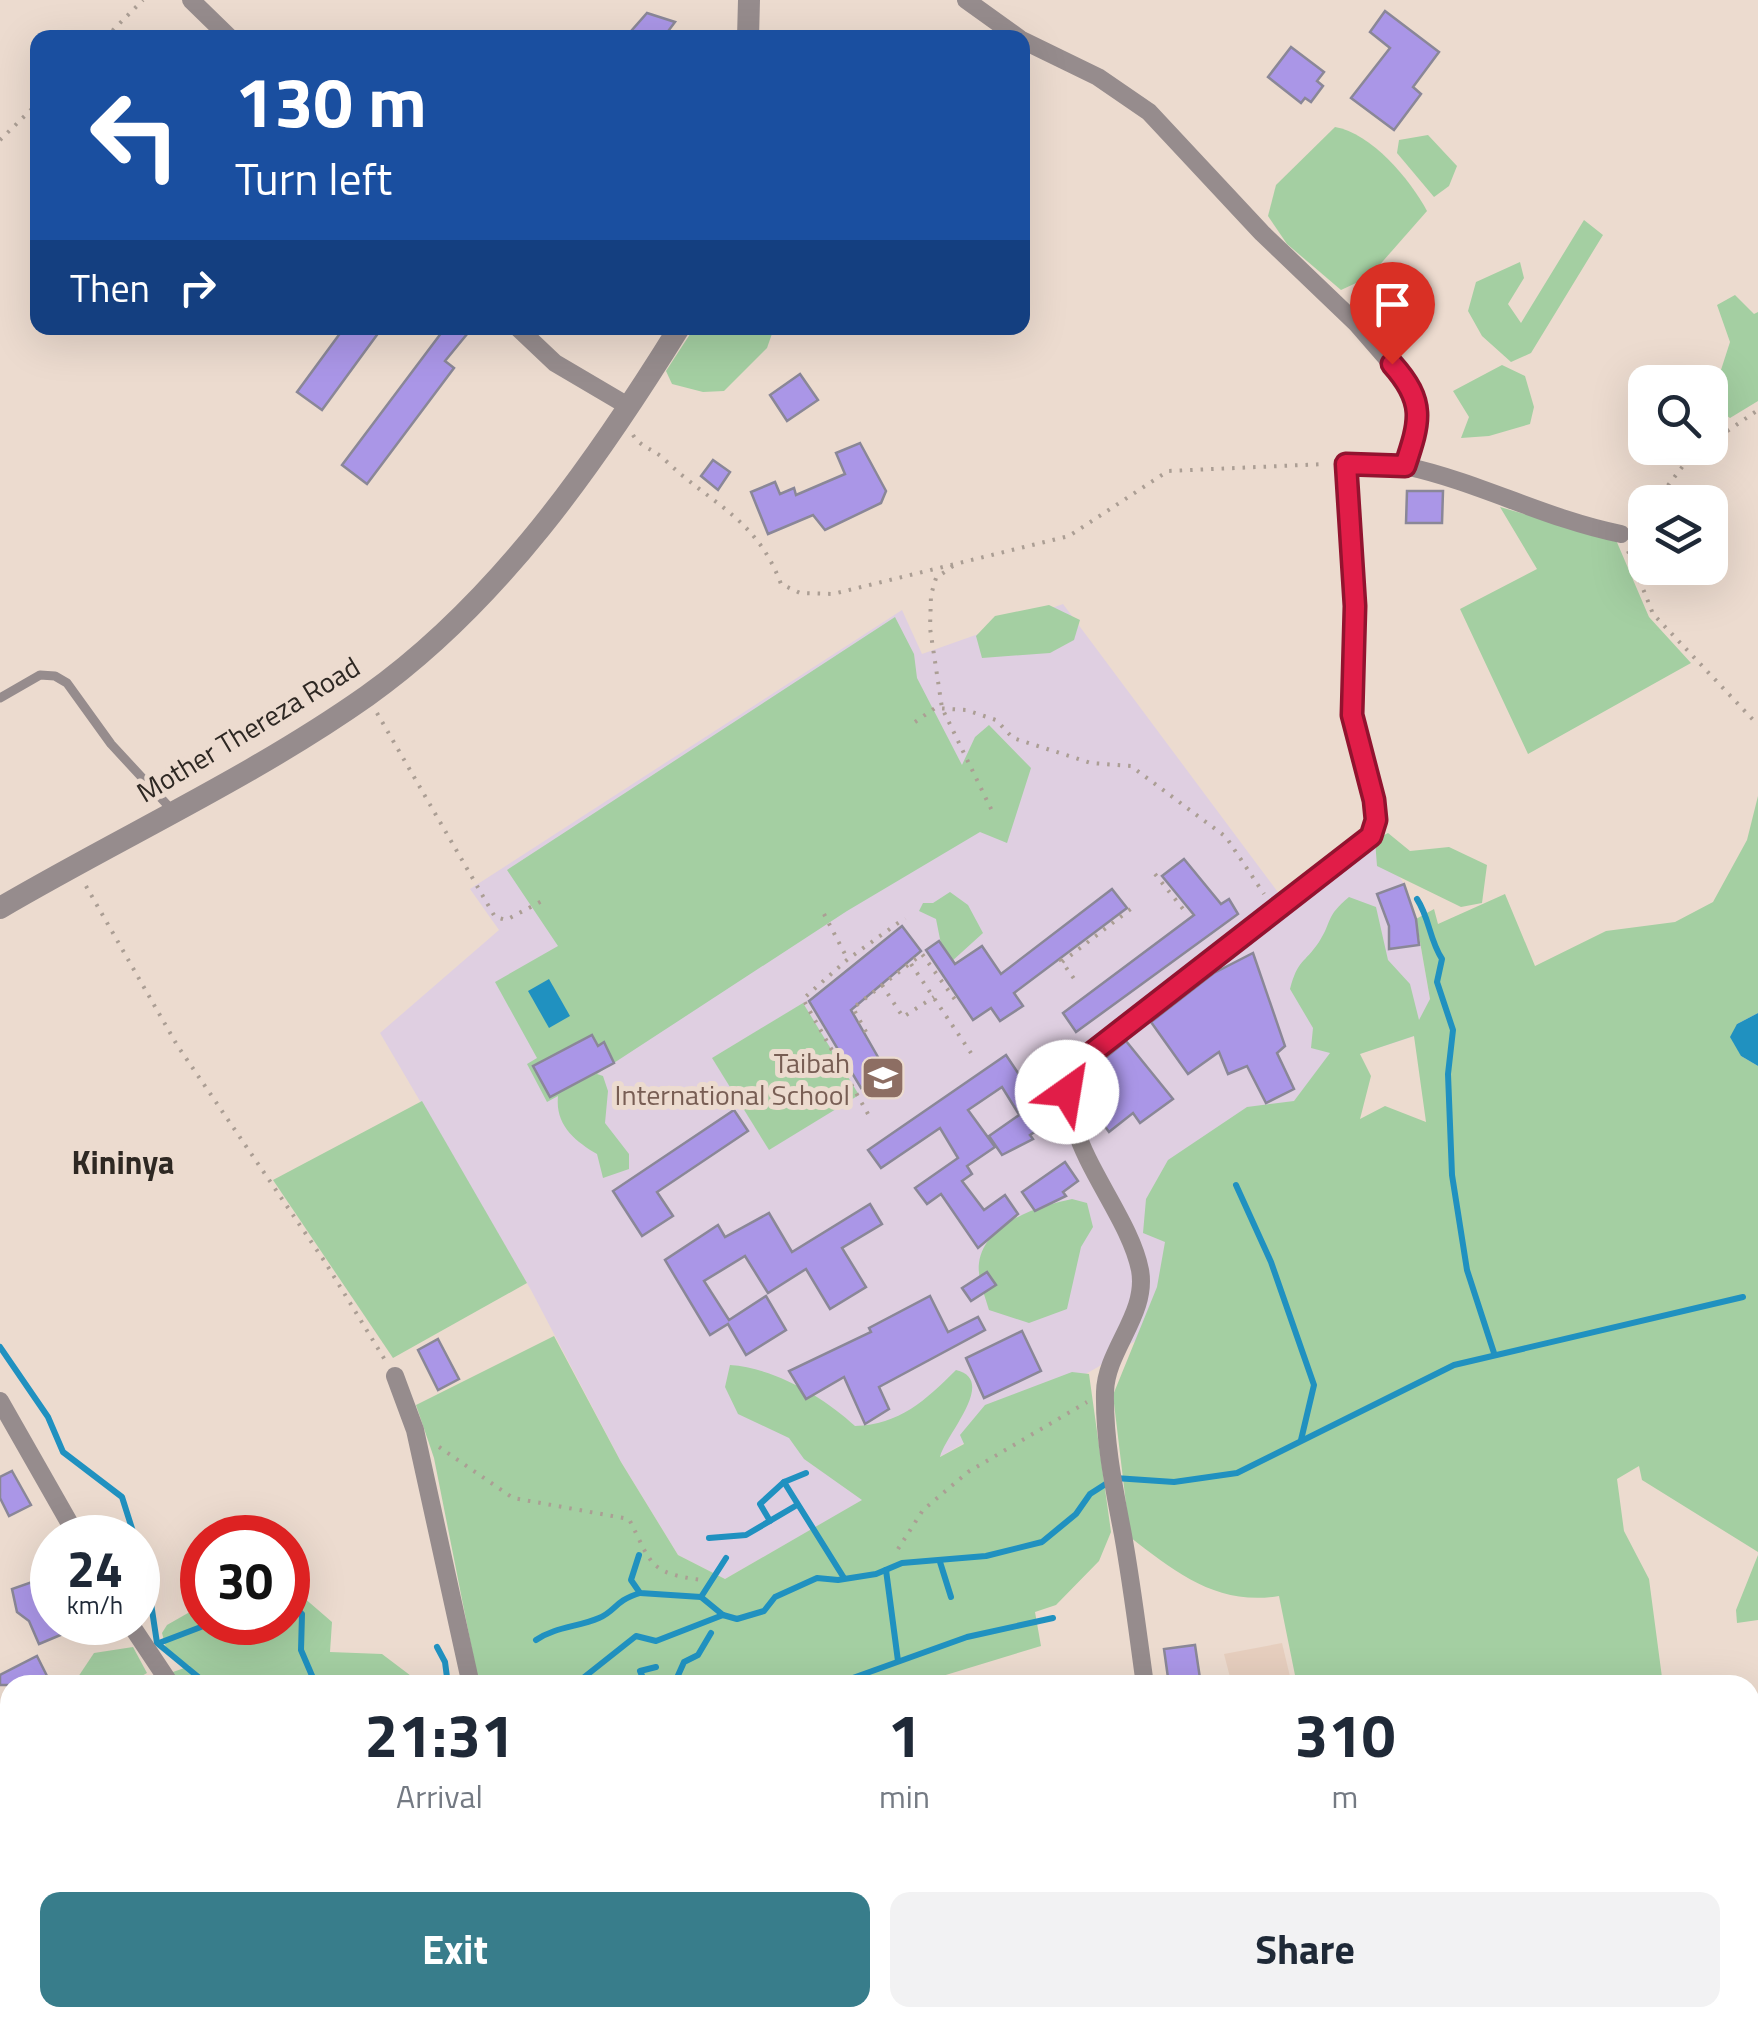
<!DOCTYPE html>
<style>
:root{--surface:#fff;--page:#f2f2f3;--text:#1f2937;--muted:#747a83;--accent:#387d8b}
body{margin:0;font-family:"Titillium Web",sans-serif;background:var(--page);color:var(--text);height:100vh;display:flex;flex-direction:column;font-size:38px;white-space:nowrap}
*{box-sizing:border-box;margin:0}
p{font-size:32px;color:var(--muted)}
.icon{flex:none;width:55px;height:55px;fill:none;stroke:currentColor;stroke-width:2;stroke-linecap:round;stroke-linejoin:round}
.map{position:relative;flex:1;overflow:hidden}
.drawer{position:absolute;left:0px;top:1675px;width:1760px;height:352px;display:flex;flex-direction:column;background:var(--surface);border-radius:30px 30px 0 0;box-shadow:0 10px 40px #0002}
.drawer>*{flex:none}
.banner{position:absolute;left:30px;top:30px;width:1000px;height:305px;border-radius:20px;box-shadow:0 10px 40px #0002;background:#1a4fa0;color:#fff;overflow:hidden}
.controls{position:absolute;left:1628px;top:365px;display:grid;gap:20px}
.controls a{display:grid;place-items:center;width:100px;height:100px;border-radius:20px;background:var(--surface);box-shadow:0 10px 40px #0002;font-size:50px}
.speed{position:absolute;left:30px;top:1515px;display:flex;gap:20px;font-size:50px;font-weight:700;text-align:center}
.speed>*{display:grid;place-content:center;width:130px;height:130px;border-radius:50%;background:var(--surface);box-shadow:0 10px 40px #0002;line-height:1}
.speed small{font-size:25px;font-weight:400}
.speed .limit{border:15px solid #d22;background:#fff;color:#111}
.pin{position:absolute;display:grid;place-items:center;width:85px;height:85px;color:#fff;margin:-102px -42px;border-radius:50% 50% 50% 0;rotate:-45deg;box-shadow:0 0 10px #0007}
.pin .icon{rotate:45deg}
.me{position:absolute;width:110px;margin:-55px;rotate:32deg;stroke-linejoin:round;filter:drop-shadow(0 0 8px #0008)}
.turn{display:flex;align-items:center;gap:35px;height:210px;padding:0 40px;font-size:45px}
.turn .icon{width:130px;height:130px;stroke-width:2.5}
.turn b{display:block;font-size:70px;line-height:85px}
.then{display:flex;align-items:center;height:95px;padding:0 40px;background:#0003;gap:20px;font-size:38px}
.eta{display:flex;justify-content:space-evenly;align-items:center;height:170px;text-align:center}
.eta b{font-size:60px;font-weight:700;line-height:70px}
.button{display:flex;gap:20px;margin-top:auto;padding:20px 40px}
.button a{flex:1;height:115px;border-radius:20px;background:var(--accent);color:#fff;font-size:40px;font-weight:700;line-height:115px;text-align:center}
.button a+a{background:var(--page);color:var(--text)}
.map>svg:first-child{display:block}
.built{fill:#e6cebe}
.education{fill:#dfcfe1}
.green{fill:#a4cfa2;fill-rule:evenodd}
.water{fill:#2091c0}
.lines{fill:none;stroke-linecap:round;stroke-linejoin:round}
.stream{stroke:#2091c0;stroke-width:6}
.building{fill:#aa96e7;stroke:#8a8797;stroke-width:2.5}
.path{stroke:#ab9e94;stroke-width:4;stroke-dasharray:2.5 8;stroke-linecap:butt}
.service{stroke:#968c8d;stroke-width:9}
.minor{stroke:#968c8d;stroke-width:18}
.tertiary{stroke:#968c8d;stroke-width:22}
.route-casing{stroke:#92132f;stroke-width:25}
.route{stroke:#e11d48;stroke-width:18}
.labels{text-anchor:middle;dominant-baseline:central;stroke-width:10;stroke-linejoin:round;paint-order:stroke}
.street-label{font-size:28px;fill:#2e2823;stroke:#ecdbcf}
.education-label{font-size:28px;fill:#785e54;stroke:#ecdbcf;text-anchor:end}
.quarter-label{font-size:32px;font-weight:bold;fill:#2e2823;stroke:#ecdbcf}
</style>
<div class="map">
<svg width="1758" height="2026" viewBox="0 0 1758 2026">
<rect width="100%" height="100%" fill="#ecdbcf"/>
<polygon class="built" points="1282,1643 1292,1685 1232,1685 1224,1654"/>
<g class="education">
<polygon points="1063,604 1280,895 1354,841 1379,845 1404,884 1416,919 1430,999 1415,1036 1359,1054 1139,1338 1098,1367 725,1579 678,1555 621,1462 531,1290 380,1033 499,930 470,889 902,610 922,654"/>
<polygon points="1181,2018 1471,2018 1469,2026 1181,2026"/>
</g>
<g class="green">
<path d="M1335 127C1371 133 1410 179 1427 211L1369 277 1341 290 1287 244 1268 216 1276 185Z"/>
<polygon points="1428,135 1457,166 1449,186 1434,197 1397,153 1399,140"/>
<polygon points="1584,220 1603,235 1531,353 1511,362 1482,336 1468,311 1476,282 1520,262 1524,278 1508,304 1521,323"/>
<polygon points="1735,295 1754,314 1758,312 1758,401 1730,418 1710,404 1730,342 1717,305"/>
<polygon points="694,328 774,328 767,348 724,391 703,392 672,384 666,371"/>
<polygon points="1502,365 1525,376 1534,407 1530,424 1489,436 1461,438 1469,417 1453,391"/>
<polygon points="1500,507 1616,540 1649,617 1691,663 1528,754 1460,609 1537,569"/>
<polygon points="1049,605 1080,620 1074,640 1050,653 982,658 976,636 995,616"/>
<path d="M895 617 914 654 917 678 962 765 975 737 989 725 1031 768 1007 843 980 832 847 911 597 1074 603 1076 608 1091 605 1123 629 1154V1169L603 1178 597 1154C575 1141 555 1125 558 1096L547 1102 527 1064 537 1058 495 982 558 946 507 870Z"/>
<path d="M1758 796V1013L1737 1024 1741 1056 1758 1066V1552L1642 1480 1639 1466 1617 1479 1624 1531 1649 1579 1663 1685H1297L1279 1596C1218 1606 1176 1573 1130 1537L1113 1395 1157 1287 1165 1242 1143 1233 1146 1199 1168 1160 1247 1107 1294 1101 1330 1053 1311 1048 1313 1028 1290 989C1298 959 1304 964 1319 942 1333 920 1325 917 1349 897L1376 907 1388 960 1410 984 1419 1020 1430 999 1416 919 1434 909 1438 924 1505 894 1535 966 1606 931 1675 922 1713 902 1747 840ZM1414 1036 1426 1122 1385 1106 1360 1119 1371 1076 1360 1054Z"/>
<polygon points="1388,833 1410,851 1449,847 1487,865 1482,903 1461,907 1377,866 1375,840"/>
<polygon points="950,892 968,905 983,933 951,962 944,959 936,919 919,911 923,903 933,903"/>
<polygon points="803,1003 859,1095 769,1150 712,1058"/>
<polygon points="422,1101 527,1283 393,1358 273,1180"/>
<path d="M1072 1199 1087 1203 1093 1227 1081 1247 1067 1309 1029 1323 989 1310C985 1296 977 1277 979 1263 985 1222 1039 1206 1072 1199Z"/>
<path d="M554 1336 621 1462 678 1555 725 1579 862 1500 804 1459 789 1438 738 1414 725 1387 730 1365C774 1368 824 1397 855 1426 899 1425 926 1400 956 1370 998 1380 946 1434 940 1457L964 1444 960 1435 985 1405 1072 1372 1089 1374 1111 1532 1099 1561 1056 1605 1035 1612 1041 1646 913 1685H479L434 1458 416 1405Z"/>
<polygon points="1758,1555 1758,1620 1737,1623 1736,1610"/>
<polygon points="288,1584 332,1622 330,1652 382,1654 423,1685 136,1685 190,1666 167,1652 162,1633 167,1625 202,1605 202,1622 288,1622"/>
<polygon points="133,1647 147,1673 126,1685 79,1685 78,1677 94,1653"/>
</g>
<g class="water">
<polygon points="549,979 570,1016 549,1028 528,991"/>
<polygon points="1758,1013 1758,1066 1741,1056 1730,1037 1737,1024"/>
</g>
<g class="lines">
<g class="stream">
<path d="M1417 899C1430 919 1429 939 1442 959L1437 982 1453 1030 1448 1074 1452 1175 1467 1270 1494 1353"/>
<polyline points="1236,1185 1271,1262 1314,1385 1301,1440"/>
<polyline points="0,1347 48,1417 63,1452 122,1497 135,1538"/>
<polyline points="784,1482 844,1578"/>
<polyline points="770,1521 760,1504 784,1482 806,1473"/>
<polyline points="709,1538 746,1535 797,1505"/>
<polyline points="138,1542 144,1557 157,1643 208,1685"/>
<polyline points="639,1555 631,1580 640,1593 701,1597 723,1615"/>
<polyline points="940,1562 951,1597"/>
<polyline points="886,1570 898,1661"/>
<polyline points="701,1597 726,1558"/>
<polyline points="288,1602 302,1614 301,1650 316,1685 332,1685"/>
<path d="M536 1640C555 1627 578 1627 599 1618 616 1611 614 1601 640 1593"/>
<polyline points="159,1643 214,1622"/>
<polyline points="437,1647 445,1662 448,1685"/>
<polyline points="850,1679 967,1637 1053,1618"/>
<polyline points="676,1680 684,1662 698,1655 711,1633"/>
<polyline points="605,1683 606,1685"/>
<polyline points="566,1685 578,1682 636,1636 656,1641 723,1615 737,1619 764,1611 775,1597 817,1578 838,1580 876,1574 902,1563 986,1556 1042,1542 1076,1514 1090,1494 1115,1478 1174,1482 1237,1473 1454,1365 1743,1297"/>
<polyline points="646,1685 640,1671 656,1667"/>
<polyline points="0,1874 10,1869"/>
<polyline points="0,1897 10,1893"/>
<polyline points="0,2004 7,2026"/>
</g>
</g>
<g class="building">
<polygon points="1385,11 1439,52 1413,87 1421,94 1394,130 1351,98 1390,48 1370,32"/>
<polygon points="647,13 675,22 663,38 625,38"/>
<polygon points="1291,47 1324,72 1317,81 1323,86 1311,102 1305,98 1301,103 1268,77"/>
<polygon points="344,328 382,328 322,410 297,392"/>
<polygon points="445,328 472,328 445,361 454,368 367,484 342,465"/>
<polygon points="800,374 818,400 787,421 770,395"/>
<polygon points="860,443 886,491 881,503 825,530 813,515 768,534 751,492 775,482 780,494 794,488 796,495 845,474 836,453"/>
<polygon points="713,460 730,472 718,490 701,476"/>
<polygon points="1407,491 1443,491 1442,523 1406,523"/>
<polygon points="1184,859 1221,904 1229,899 1238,914 1076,1032 1063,1013 1194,915 1162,876"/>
<polygon points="1404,884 1416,919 1419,945 1389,949 1389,926 1377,894"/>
<polygon points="1112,889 1127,908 1014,993 1023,1006 1000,1021 991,1008 973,1020 926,950 939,941 955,964 982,946 1001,974"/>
<polygon points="902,926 921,951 851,1010 886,1071 861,1088 809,1001"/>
<polygon points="1253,953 1285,1046 1277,1053 1294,1089 1266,1103 1247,1066 1228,1074 1219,1052 1188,1074 1151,1022 1214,973"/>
<polygon points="592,1035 598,1046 604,1042 614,1063 550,1097 533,1066"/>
<polygon points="1126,1041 1173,1099 1140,1123 1133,1113 1109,1132 1085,1099 1105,1084 1093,1068"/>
<polygon points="1006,1055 1036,1100 1018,1113 1002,1087 968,1110 995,1147 967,1166 972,1174 962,1181 984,1210 1005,1195 1018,1214 978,1248 941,1194 927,1204 915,1188 958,1158 940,1128 881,1168 868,1150"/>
<polygon points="1032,1106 1045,1125 1030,1135 1033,1139 1002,1155 989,1136"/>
<polygon points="734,1110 748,1131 657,1192 673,1216 642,1236 613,1191"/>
<polygon points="1065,1162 1078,1181 1063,1192 1066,1196 1035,1211 1022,1192"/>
<polygon points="870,1204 882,1224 842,1248 866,1287 830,1309 806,1269 768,1293 745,1256 704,1281 729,1320 766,1296 786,1330 746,1355 728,1324 710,1335 665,1260 718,1225 725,1237 769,1213 792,1252"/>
<polygon points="987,1272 996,1285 971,1301 962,1288"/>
<polygon points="930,1296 948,1332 978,1317 985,1330 879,1387 889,1409 865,1424 844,1377 806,1399 789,1371 871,1332 869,1328"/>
<polygon points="1022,1331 1041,1371 984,1398 966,1358"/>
<polygon points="438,1339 459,1379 438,1390 418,1350"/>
<polygon points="12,1471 31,1505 9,1516 0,1498 0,1477"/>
<polygon points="52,1575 52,1622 89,1623 39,1644 29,1621 17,1612 12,1589"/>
<polygon points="1195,1645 1201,1685 1169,1685 1164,1649"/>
<polygon points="37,1656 47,1676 40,1680 43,1685 0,1685 0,1675"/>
</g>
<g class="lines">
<g class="path">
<polyline points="105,38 143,0"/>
<polyline points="0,140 38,103"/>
<path d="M633 435C641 448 654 449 664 459 710 504 756 517 781 584L800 593 833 594 1069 536 1168 471 1326 464"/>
<polyline points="1710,443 1758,410"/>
<polyline points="1655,502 1683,466 1704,448"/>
<polyline points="1628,551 1653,614 1758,725"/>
<polyline points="953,566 936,578 931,595 930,628 942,708 994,815"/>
<polyline points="377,713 495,917 506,920 542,901"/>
<polyline points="915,722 935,708 966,710 996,720 1013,738 1091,763 1131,766 1226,837 1264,894"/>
<polyline points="1155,874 1187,914"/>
<polyline points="86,886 177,1045 325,1262 385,1360"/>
<polyline points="824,914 847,958"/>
<polyline points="1060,959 1075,980"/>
<polyline points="1062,962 1132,908"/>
<polyline points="911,964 971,1053"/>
<polyline points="882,985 903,1017 934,997"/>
<polyline points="866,1032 853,1008 922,954 956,1001"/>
<polyline points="868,1114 803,999 848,959 905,918"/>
<path d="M439 1447 513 1498 629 1519C652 1564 648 1573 702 1580"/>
<polyline points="898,1549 923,1510 968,1472 1087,1402"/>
<polyline points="206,2018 209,2026"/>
<polyline points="343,2018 347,2026"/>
<polyline points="1030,2018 1030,2026"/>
<polyline points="965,2026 997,2018"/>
</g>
<polyline class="service" points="0,698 40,675 55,676 67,683 111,744 172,810"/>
<g class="minor">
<polyline points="191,0 230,38"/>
<polyline points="966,0 1019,38"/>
<path d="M1022 40 1098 77 1149 112 1262 233 1357 324 1410 385 1416 400 1419 419 1405 466C1479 482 1546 519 1621 534"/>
<polyline points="518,328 555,363 628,406"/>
<polyline points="395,1376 415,1430 471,1685"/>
<polyline points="0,1401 78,1538"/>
<polyline points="129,1622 171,1685"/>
<path d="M1145 1685C1138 1635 1132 1585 1123 1535 1114 1488 1104 1440 1105 1392 1106 1350 1148 1314 1140 1270 1127 1203 1041 1125 1080 1061L1371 836 1377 820 1374 800 1353 715 1355 605 1346 463 1405 466"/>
<polyline points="1750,1744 1758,1740"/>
<polyline points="599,2018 602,2026"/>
<polyline points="1174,2018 1174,2026"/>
<polyline points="78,2026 92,2018"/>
<polyline points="1535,2026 1535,2018"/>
</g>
<g class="tertiary">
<polyline points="748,38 749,0"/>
<path d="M0 908C121 837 252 777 367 696 498 603 596 462 679 328"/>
</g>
</g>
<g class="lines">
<defs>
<path id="route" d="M1067 1092 1080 1062 1371 836 1376 820 1374 800 1352 715 1355 606 1346 464 1405 466C1420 421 1426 402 1392 364"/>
</defs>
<use href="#route" class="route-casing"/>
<use href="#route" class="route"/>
</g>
<defs>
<symbol id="school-square" viewBox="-11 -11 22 22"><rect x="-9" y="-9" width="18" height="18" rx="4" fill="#8d6e63" stroke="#ecdbcf"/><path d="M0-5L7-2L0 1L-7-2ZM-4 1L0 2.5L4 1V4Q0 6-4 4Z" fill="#fff"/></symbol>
</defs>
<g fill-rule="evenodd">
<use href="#school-square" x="858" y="1053" width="50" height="50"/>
</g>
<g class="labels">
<g class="street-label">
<text transform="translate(248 729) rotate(-31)">Mother Thereza Road</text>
</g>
<g class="education-label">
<text x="850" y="1062">Taibah<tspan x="850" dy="32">International School</tspan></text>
</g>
<g class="quarter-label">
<text x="123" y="1162">Kininya</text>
</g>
</g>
</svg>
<div class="controls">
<a><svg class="icon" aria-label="search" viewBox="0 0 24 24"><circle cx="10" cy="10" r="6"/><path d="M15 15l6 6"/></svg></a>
<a><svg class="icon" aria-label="layers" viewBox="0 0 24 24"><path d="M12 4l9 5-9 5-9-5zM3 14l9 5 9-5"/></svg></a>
</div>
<div class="speed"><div>24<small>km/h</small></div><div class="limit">30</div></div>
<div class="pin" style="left:1392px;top:364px;background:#d93025"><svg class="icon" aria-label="arrive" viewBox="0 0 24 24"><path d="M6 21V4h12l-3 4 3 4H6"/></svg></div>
<svg class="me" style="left:1067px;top:1092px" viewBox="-20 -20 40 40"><circle r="19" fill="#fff"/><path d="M0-13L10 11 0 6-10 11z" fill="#e11d48"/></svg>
<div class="banner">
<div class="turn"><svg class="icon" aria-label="left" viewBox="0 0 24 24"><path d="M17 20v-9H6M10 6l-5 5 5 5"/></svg><div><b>130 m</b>Turn left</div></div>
<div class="then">Then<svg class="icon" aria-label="right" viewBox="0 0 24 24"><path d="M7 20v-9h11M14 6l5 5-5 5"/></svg></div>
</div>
<section class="drawer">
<div class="eta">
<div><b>21:31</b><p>Arrival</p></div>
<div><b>1</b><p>min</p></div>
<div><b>310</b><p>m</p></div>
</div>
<div class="button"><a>Exit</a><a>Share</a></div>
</section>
</div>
